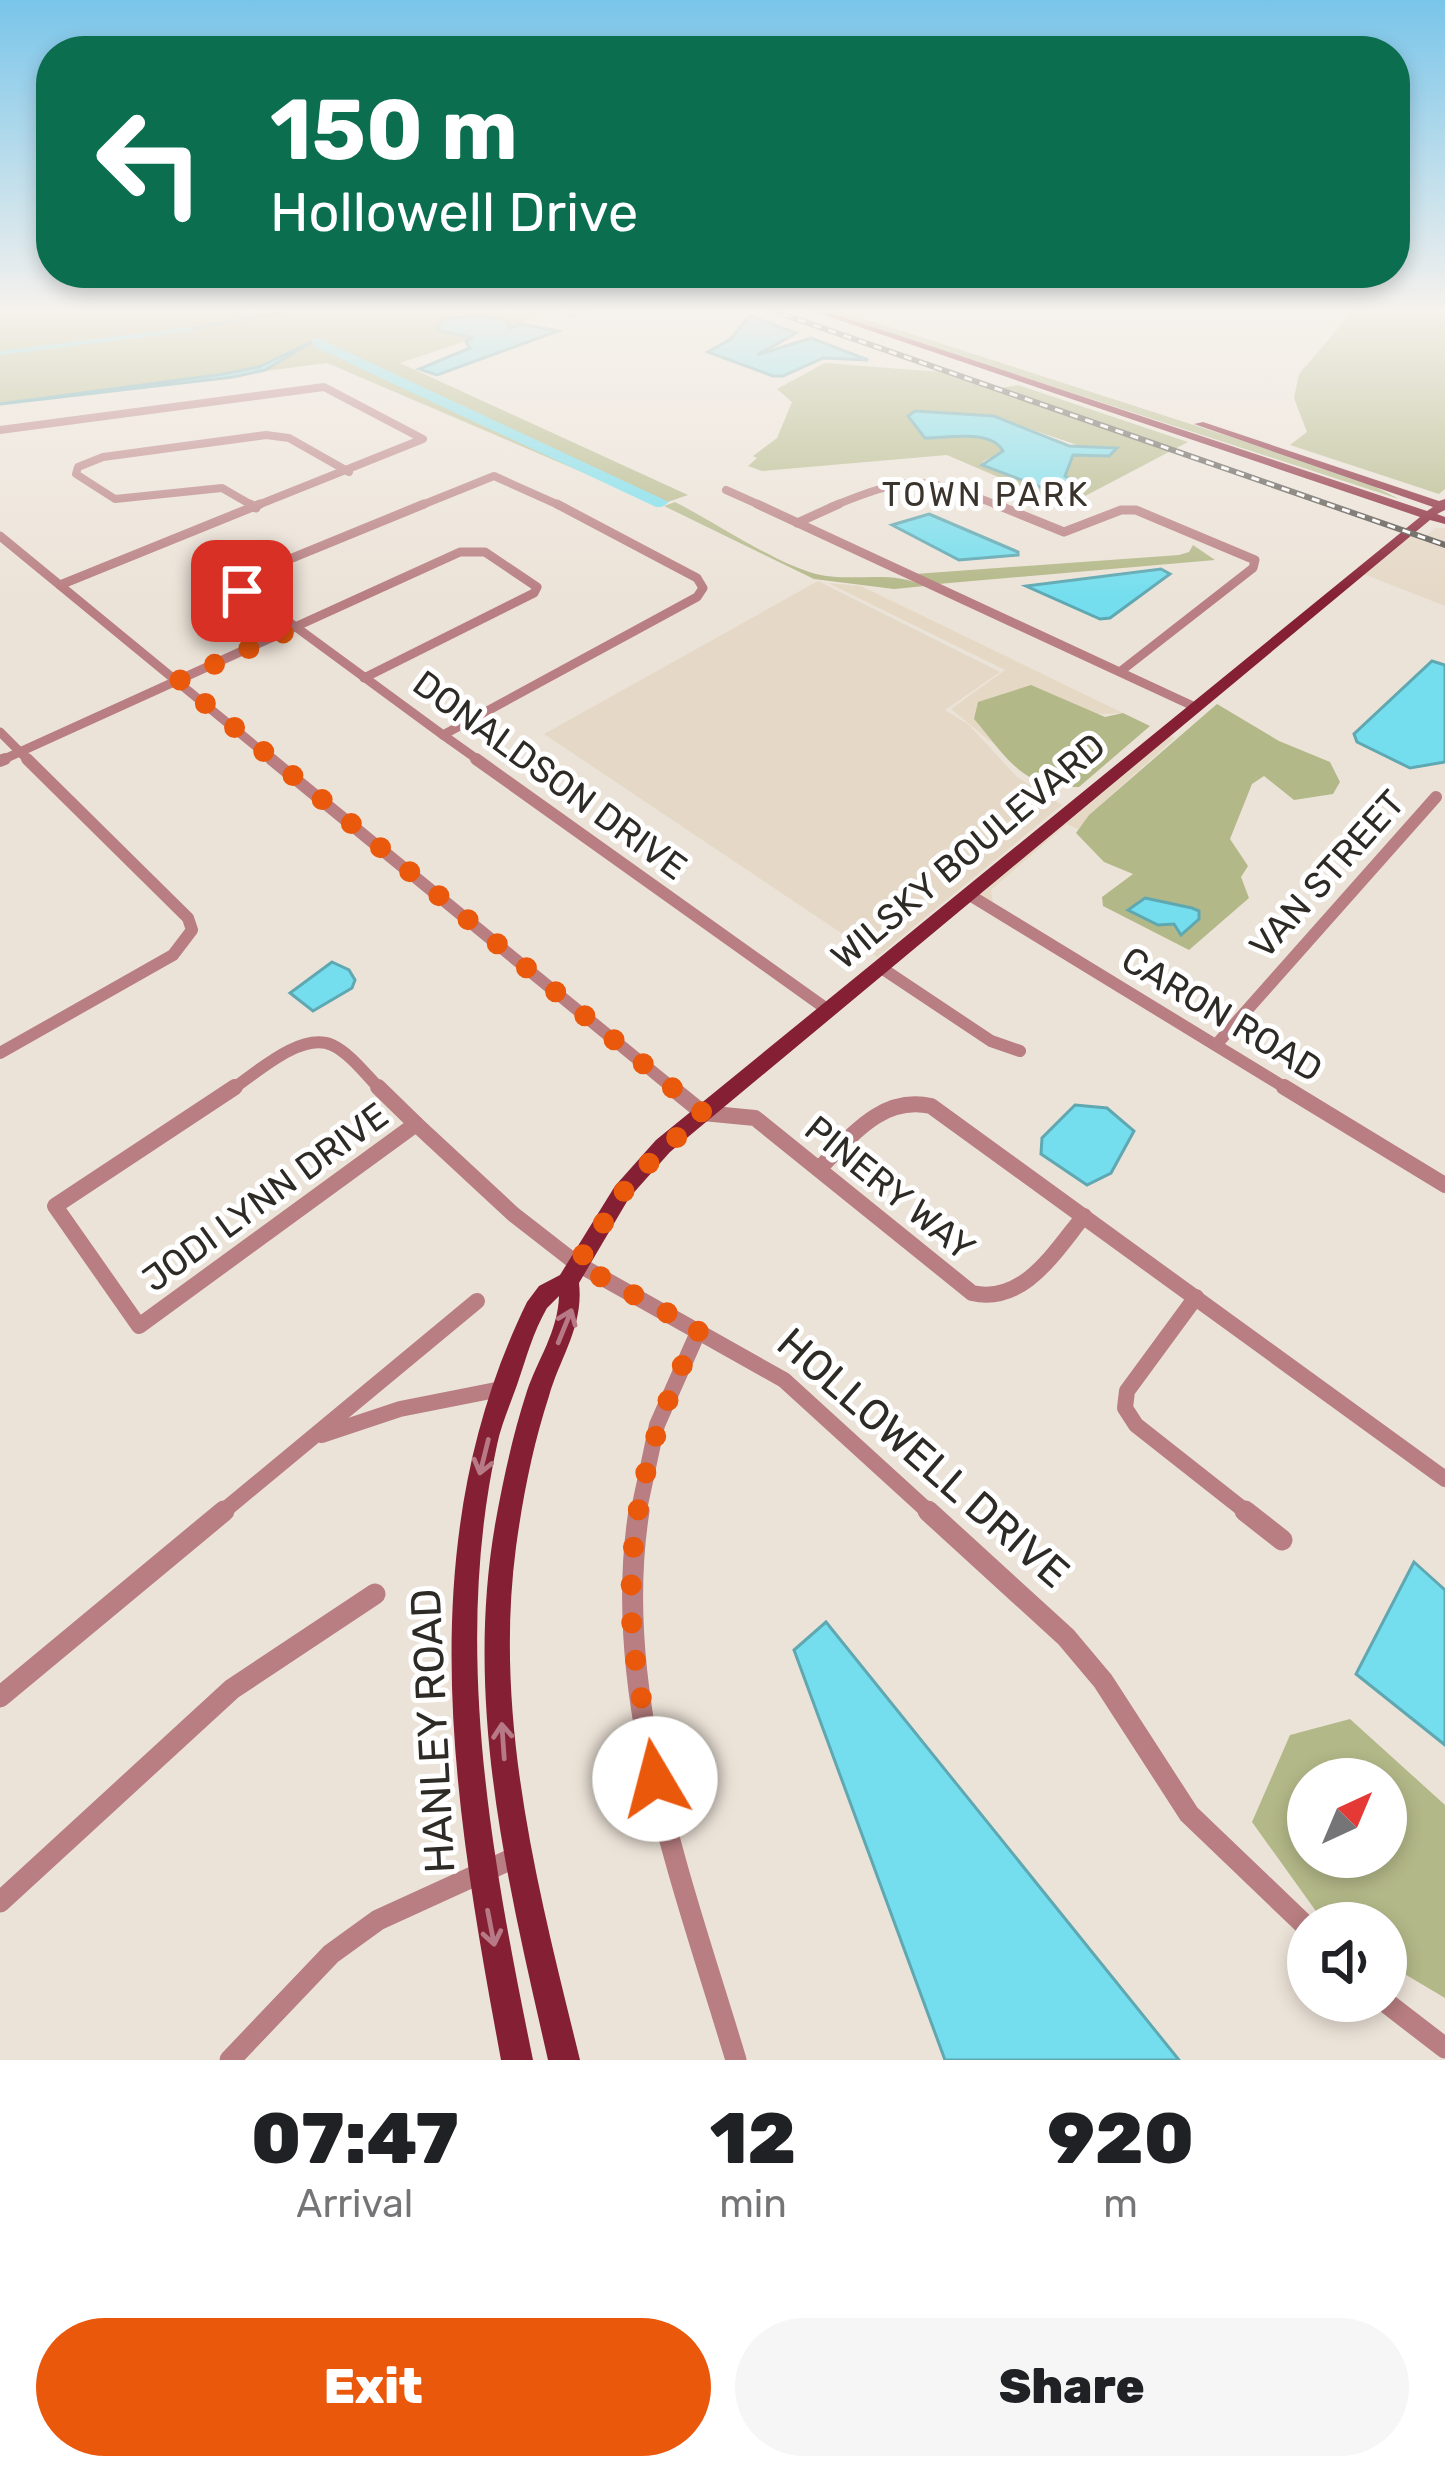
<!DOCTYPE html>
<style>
:root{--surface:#fff;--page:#f6f6f6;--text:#202124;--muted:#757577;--accent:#ea580c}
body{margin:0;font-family:Rubik,sans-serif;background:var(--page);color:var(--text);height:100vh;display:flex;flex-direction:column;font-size:45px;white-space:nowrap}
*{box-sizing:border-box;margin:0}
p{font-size:39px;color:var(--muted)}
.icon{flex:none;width:66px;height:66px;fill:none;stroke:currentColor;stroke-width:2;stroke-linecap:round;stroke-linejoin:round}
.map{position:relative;height:2060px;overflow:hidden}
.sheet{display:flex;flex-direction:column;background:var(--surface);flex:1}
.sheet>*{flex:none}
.top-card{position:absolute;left:36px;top:36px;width:1374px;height:252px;border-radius:48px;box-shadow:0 6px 18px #0003;background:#0b6e4f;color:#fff;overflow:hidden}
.needle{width:78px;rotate:44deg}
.controls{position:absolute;left:1287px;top:1758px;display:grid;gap:24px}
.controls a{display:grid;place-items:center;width:120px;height:120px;border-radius:50%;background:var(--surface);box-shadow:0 6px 18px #0003;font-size:60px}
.pin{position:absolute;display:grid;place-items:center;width:102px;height:102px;color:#fff;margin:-51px;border-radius:24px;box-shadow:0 6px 18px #0006}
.me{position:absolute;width:132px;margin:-66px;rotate:352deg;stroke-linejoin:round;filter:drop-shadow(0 0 9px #0008)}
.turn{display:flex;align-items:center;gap:42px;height:252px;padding:0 36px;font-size:54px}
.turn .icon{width:156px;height:156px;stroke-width:2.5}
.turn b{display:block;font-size:84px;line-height:102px}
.eta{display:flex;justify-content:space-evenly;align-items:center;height:204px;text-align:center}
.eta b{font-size:72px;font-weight:800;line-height:84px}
.action{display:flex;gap:24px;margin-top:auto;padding:24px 36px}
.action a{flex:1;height:138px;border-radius:72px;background:var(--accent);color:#fff;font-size:48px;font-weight:800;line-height:138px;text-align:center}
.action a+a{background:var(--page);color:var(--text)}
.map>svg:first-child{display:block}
.built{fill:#e5d8c6}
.industrial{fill:#e5d9c5}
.green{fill:#b3b888;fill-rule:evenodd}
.water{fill:#74deee;stroke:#5fa8b2;stroke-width:3}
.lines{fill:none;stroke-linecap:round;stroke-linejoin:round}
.stream{stroke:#5fa8b2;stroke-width:3}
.canal{fill:#74deee;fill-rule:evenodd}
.minor-far4{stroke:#b87e81;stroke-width:8}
.minor-far3{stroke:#b87e81;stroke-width:9}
.minor-far2{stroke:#b87e81;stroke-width:12}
.minor-far1{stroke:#b87e81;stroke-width:16}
.minor{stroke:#b87e81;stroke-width:21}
.major{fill:#851f33;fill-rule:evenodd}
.rail-casing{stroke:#54504a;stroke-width:6}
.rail{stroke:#fff;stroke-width:3;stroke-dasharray:8;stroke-linecap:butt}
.oneway{stroke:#b67985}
.route{stroke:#ea580c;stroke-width:21;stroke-dasharray:0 37.8}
.labels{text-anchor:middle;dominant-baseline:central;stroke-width:10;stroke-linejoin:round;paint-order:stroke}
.far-neighbourhood-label{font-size:33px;letter-spacing:3px;fill:#3b342c;stroke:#fff}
.street-label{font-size:36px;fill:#2e2b27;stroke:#fff}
.near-street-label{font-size:42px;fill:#2e2b27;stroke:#fff}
</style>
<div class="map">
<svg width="1445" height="2060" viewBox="0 0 1445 2060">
<rect width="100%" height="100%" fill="#ece3d8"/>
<g class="built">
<polygon points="1435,528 1445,528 1445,606 1361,573 1411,531 1425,537"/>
<polygon points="818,581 1000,672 945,710 969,725 1017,777 1062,805 877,957 544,734"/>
</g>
<g class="industrial">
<polygon points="828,583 861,586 1123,713 974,719 997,747 951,709 1005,670"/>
<polygon points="1167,734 1175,738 1090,814 1079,830 1067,824 991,890 993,903 977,894"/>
</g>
<g class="green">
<polygon points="0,309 561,309 400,363 688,495 659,505 327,363 0,405"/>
<polygon points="815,309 834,309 1231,437 1366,482 1399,499"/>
<polygon points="1355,309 1445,309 1445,489 1439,494 1290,445 1307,432 1294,398 1299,374"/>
<path d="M825 363 941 372 995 389 1018 385 1188 442 1066 506 947 455 762 471 748 466 757 458 753 456 777 438 792 402 777 389ZM942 413 993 416 1109 456 1074 455 1065 476 1079 487 1062 495 982 462 1003 451C990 428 951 438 927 439L911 418Z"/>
<path d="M675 502C715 522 776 564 816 574 854 583 889 569 925 586L894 589 814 579 664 506Z"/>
<polygon points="1193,545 1215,560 938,584 915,574 1179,555 1189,552"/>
<path d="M1031 685 1105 717 1123 713 1150 726 1079 787C1021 788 1009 760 974 719L978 702Z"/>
<polygon points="1217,704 1279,741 1330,762 1340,782 1333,794 1294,800 1264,776 1252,784 1230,839 1248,866 1241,877 1249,898 1189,950 1103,906 1102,897 1133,874 1104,862 1076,833 1089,815"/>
<path d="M1350 1719 1445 1805V1998L1386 1963V1923L1323 1921 1252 1822 1290 1735ZM1308 1779H1386V1857H1308Z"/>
</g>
<g class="water">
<polygon points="480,316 506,320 510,328 520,324 558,331 437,375 419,369 470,348 466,342 472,338 437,330 442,319"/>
<polygon points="749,316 796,333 757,355 811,338 868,360 823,358 783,376 773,376 708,352 731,339"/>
<polygon points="315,340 265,370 233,377 0,404 224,374 259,367"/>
<path d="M915 411 994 416 1069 446 1117 448 1109 456 1073 455 1065 476 1080 485 1062 495 982 465 1003 451C991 429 949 438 925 438L908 416Z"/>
<polygon points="929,514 1018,552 1018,555 959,560 892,525"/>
<polygon points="1161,569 1170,574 1110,618 1100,619 1026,586"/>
<polygon points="1432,661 1445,665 1445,762 1410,768 1357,742 1354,734"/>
<polygon points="1145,898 1192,908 1199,911 1199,919 1181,935 1174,924 1158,925 1128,910"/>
<polygon points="332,962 349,970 355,980 352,988 313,1011 290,993"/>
<polygon points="1075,1105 1107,1108 1134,1131 1111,1173 1087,1185 1041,1154 1042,1138"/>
<polygon points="1414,1562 1445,1590 1445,1745 1356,1674"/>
<polygon points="826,1622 1179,2060 945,2060 794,1650"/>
</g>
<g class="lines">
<polyline class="stream" points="191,329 301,309"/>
<g class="canal">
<polygon points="191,327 194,331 0,355 0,351"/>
<polygon points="312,338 318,338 669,502 662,507 656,507 313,346"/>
</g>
<g class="minor-far4">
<polyline points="571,314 586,309"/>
<polyline points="0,430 324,387 423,439 253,507"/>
<polyline points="726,490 764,507"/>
<polyline points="255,507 222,488 115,499 76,474 78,467 103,457 266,435 289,438 349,472"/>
<polyline points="417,507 494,476 563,507"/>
<path d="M831 507C911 474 925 476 1002 507"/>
</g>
<g class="minor-far3">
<polyline points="250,504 256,508"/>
<polyline points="424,504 253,574 240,586 443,735"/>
<polyline points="757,504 1193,706"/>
<polyline points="995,504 1064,532 1121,510 1136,510 1255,560 1253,568 1121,671"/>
<polyline points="797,523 839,504"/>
<polyline points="0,536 275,762"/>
<polyline points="60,585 260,504"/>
<polyline points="0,732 30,762"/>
<polyline points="443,735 481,762"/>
<polyline points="443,735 697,597 703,588 697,578 557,504"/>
<polyline points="0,761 460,552 485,552 537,587 534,593 364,678"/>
</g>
<g class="minor-far2">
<polyline points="271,759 675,1090"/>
<polyline points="476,759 828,1010"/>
<polyline points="0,761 5,759"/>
<polyline points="968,894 1289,1090"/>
<polyline points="880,967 991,1041 1020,1051"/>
<polyline points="1216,1045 1436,797"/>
<polyline points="0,1053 173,955 192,930 188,918 27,759"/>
<path d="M231 1090C255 1074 301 1031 332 1045 350 1053 367 1076 381 1090"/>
</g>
<g class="minor-far1">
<polyline points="235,1087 55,1206 139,1326 416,1124 378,1087"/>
<path d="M671 1087 703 1113 755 1118 972 1293C1024 1305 1055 1251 1084 1216"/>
<polyline points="1284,1087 1445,1185"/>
<polyline points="416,1124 513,1214 576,1263 784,1380 931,1514"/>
<path d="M819 1169C851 1137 881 1095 931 1106L1445 1479"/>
<polyline points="1196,1297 1127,1391 1125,1408 1136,1425 1249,1514"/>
<polyline points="322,1435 400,1409 501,1389"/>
<polyline points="220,1514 477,1301"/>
<polyline points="638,1514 657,1425 699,1330"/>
</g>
<g class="minor">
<path d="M639 1511C610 1695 684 1886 736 2060"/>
<polyline points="928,1511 1066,1637 1103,1681 1189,1814 1308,1928"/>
<polyline points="1245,1511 1282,1540"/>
<polyline points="0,1697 224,1511"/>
<polyline points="0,1902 232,1689 375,1594"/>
<polyline points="1384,2001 1445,2048"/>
<polyline points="230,2060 331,1954 378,1920 516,1857"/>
</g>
<path class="major" d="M806 309H819L1427 511 1433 507 1194 424 1203 422 1439 501 1445 499V510L1437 514 1445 517V524L1430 520 670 1152 629 1198 579 1283C584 1326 560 1357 549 1396 533 1445 523 1496 516 1547 493 1721 539 1893 580 2060H548C508 1884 464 1706 495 1525 503 1480 513 1434 527 1391 538 1359 558 1331 559 1296L547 1308C533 1332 526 1359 517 1385 510 1405 501 1425 497 1445 452 1650 492 1859 533 2060H501C454 1805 408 1546 527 1302L539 1286 560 1275 615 1186 656 1140 1420 517Z"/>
<defs>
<polyline id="rail" points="768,309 1445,545"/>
</defs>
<use href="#rail" class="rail-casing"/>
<use href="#rail" class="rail"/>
</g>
<defs><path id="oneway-shaft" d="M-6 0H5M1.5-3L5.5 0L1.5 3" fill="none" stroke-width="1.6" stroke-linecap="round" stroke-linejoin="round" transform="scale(3)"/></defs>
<g class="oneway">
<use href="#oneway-shaft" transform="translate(565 1326) rotate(-68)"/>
<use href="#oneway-shaft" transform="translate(484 1457) rotate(104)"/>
<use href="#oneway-shaft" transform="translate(503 1741) rotate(-94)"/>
<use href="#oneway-shaft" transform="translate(491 1928) rotate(79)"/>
</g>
<linearGradient id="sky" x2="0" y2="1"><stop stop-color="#79c5ea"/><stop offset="0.52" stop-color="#f6f2ed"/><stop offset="1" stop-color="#f6f2ed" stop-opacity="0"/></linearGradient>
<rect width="1445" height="597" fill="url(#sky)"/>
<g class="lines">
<path class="route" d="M242 591 294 628 178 681 703 1113 632 1179 577 1264 699 1330C655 1418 630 1506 631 1605 632 1662 647 1723 655 1779"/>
</g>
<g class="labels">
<g class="far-neighbourhood-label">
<text x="986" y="494">TOWN PARK</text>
</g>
<g class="street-label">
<text transform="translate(550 775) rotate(36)">DONALDSON DRIVE</text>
<text transform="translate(968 851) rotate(-40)">WILSKY BOULEVARD</text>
<text transform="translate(1327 874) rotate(-48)">VAN STREET</text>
<text transform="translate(1222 1014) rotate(31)">CARON ROAD</text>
<text transform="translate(890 1188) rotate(39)">PINERY WAY</text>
<text transform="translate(265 1197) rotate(-36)">JODI LYNN DRIVE</text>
</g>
<g class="near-street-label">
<text transform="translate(923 1458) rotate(41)">HOLLOWELL DRIVE</text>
<text transform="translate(433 1731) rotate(-93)">HANLEY ROAD</text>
</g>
</g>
</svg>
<div class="controls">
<a><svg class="needle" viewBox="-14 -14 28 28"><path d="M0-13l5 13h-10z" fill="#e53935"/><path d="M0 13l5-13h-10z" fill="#757577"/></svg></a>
<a><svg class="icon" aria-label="sound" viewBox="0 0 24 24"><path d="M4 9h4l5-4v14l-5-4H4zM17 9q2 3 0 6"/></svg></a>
</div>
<div class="pin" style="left:242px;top:591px;background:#d93025"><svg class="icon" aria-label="arrive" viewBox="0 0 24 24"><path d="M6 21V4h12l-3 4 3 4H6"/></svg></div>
<svg class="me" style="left:655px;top:1779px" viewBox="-20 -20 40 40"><circle r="19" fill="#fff"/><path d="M0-13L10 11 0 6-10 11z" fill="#ea580c"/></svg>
<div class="top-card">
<div class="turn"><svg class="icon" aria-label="left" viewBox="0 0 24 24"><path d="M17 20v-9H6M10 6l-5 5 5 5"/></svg><div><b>150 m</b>Hollowell Drive</div></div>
</div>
</div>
<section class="sheet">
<div class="eta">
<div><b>07:47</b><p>Arrival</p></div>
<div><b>12</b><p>min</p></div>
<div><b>920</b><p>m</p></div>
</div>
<div class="action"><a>Exit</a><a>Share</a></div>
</section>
